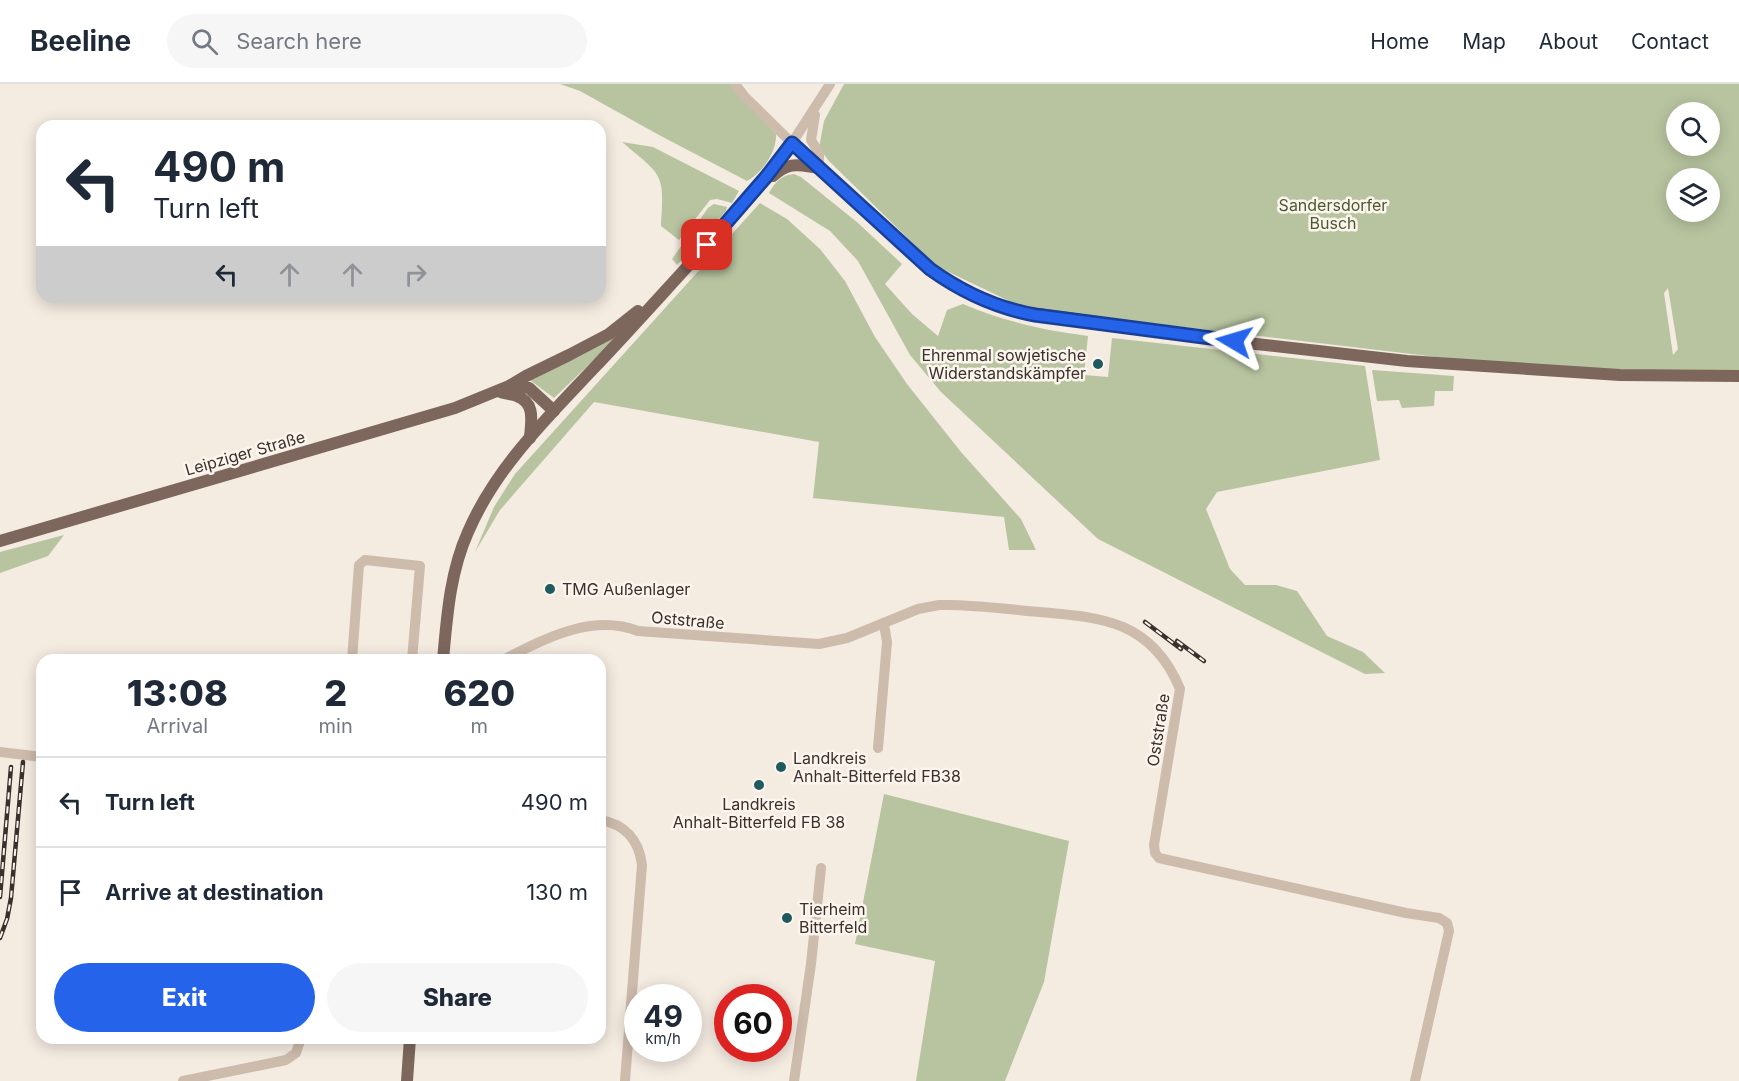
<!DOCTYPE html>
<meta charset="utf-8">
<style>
:root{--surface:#fff;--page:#f6f6f7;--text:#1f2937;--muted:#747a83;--line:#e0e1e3;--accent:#2563eb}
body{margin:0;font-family:Inter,sans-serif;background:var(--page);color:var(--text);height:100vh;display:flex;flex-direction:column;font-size:22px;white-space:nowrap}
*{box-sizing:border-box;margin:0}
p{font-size:20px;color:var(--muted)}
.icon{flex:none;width:33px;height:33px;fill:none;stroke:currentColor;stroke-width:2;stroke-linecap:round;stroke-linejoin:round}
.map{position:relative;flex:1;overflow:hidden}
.details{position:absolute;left:36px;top:570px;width:570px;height:390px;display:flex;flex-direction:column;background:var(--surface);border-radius:18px;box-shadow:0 3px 15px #0003}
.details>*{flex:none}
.guide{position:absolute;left:36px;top:36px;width:570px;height:183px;border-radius:18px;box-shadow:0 3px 15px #0003;background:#fff;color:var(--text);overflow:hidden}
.buttons{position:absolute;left:1666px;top:18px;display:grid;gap:12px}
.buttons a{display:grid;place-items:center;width:54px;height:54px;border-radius:50%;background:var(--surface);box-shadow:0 3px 15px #0003;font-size:30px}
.speed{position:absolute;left:624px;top:900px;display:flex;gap:12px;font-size:30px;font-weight:700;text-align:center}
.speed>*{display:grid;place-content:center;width:78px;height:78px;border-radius:50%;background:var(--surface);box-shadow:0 3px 15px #0003;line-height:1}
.speed small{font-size:15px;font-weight:400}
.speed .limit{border:9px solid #d22;background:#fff;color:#111}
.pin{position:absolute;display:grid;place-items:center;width:51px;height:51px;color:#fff;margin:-26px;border-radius:12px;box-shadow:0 3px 9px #0006}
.me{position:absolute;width:66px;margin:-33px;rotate:277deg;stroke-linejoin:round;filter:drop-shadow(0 0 4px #0008)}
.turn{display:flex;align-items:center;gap:21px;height:126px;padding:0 18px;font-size:27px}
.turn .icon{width:78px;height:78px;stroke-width:2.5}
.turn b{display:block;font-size:42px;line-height:51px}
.lanes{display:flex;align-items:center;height:57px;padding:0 18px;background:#0003;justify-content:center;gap:30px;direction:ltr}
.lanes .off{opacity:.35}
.eta{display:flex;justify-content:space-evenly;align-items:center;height:102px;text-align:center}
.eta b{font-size:36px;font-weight:800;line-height:42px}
.cta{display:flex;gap:12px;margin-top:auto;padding:12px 18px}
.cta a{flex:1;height:69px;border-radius:36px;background:var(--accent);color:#fff;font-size:24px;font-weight:800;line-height:69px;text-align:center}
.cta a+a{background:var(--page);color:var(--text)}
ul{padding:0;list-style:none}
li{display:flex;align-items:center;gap:18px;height:90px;padding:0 18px;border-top:2px solid var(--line)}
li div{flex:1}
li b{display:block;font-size:22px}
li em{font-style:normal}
header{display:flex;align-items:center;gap:36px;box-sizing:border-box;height:84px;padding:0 30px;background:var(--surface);border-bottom:2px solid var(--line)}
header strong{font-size:28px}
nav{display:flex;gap:33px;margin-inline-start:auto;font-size:21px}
.search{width:420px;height:54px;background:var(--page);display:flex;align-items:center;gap:15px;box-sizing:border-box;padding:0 21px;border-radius:33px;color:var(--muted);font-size:22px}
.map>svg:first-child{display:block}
.green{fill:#b8c4a0;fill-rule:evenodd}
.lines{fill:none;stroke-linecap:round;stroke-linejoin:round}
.minor{stroke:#cdbbac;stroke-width:10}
.major{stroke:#7d675c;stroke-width:12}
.rail-casing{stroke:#3b302b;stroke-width:4.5}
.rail{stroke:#fbf5ee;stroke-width:2;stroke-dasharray:7;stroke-linecap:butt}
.route-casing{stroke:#184099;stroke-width:15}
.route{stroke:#2563eb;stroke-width:10}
.poi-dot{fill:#1f5a5e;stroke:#fbf5ee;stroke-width:2}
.labels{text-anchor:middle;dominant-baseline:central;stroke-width:5;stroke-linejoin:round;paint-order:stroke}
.park-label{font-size:16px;fill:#4a5a2e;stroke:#fbf5ee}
.poi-label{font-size:16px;fill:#3b302b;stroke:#fbf5ee;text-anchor:start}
.street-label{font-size:16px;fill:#3b302b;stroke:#fbf5ee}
</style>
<header>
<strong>Beeline</strong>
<div class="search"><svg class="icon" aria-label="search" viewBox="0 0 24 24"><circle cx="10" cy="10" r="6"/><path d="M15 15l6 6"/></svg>Search here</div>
<nav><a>Home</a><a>Map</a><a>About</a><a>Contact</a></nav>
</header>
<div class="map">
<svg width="1739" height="997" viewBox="0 0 1739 997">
<rect width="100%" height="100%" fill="#f4ebe1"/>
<g class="green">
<path d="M560 0H730L776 50C777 68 762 89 747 97L659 51 580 7Z"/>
<path d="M844 0H1739V286L1669 288 1479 278 1024 224 936 182 829 77 819 64 824 37ZM1677 28H1710V62H1677ZM1677 94H1710V128H1677ZM1668 204 1678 265 1673 271 1664 209Z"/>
<path d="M622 58 653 63 739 107 732 119 717 115 710 116 679 156 661 142C665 88 662 92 622 58Z"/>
<path d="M794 90 801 93 858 139 902 180 885 200 912 230 938 252 947 226 963 220C1006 238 1042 246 1088 252L1084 291 1108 293 1112 254 1365 282 1380 376 1217 408 1206 425 1230 485 1245 501H1276L1297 507 1327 552 1363 568 1385 589 1365 590 1098 455 941 308 910 271 858 177 830 147 769 109C775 98 782 91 794 90Z"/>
<polygon points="760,119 787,135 820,165 845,197 875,253 907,300 961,368 1021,435 1036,466 1009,466 1004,433 813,414 819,358 594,318 500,426 475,468 494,423 515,390"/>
<polygon points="714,120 727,123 726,127 677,181 672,175 708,124"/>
<polygon points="625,246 554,314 527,294"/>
<polygon points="1372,286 1454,292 1453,307 1435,307 1434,322 1402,324 1399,316 1377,317"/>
<polygon points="64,451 48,472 0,489 0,468"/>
<polygon points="884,710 1069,757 1044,898 1005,997 916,997 935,877 855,860"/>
</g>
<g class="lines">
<g class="minor">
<polyline points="735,0 745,13 792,59 830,0"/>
<polyline points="815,31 811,56 819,69 819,82"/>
<polyline points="352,576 359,481 365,476 420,482 412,576"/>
<path d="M503 576C544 555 592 529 638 547L819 560 847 554 918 525 939 521C968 520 998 524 1027 527 1095 533 1150 532 1180 605L1154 761 1155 769 1159 774 1406 829 1439 834 1447 839 1449 847 1415 997"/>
<polyline points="878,664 887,558 884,540"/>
<polyline points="0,668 42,673"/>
<path d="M600 736C625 740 639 756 642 781L625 997"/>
<polyline points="183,997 286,976 296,969 301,954"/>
<polyline points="794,997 811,880 821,784"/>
</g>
<g class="major">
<path d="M773 92C791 76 800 82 821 84"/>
<polyline points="511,302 529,304 554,327"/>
<path d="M498 307C505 310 511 310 517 312 536 319 531 338 530 354"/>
<polyline points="0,457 455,324 509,302 526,292 569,271 609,250 638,227"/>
<path d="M443 576C447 532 450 488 468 448 496 383 547 334 595 283 630 246 664 208 699 170 731 134 765 98 792 59L930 185 971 210 1015 227 1256 260 1407 277 1620 291 1739 292"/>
<polyline points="407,997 410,954"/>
</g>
<defs>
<g id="rail">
<polyline points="1145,538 1181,565"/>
<polyline points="1177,557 1204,577"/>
<polyline points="0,813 11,683"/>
<polyline points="0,854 7,835 11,814 23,678"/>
</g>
</defs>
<use href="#rail" class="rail-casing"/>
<use href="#rail" class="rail"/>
</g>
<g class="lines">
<defs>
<path id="route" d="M707 161 766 93 792 59 930 185C962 208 996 224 1035 231L1234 257"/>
</defs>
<use href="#route" class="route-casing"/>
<use href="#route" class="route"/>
</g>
<g class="poi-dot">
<circle cx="1098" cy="280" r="6"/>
<circle cx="550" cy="505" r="6"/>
<circle cx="781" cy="683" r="6"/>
<circle cx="759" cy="701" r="6"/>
<circle cx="787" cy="834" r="6"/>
</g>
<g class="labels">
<g class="park-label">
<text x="1333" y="121">Sandersdorfer<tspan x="1333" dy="18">Busch</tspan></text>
</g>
<g class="poi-label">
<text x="1086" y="271" text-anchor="end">Ehrenmal sowjetische<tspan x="1086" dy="18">Widerstandskämpfer</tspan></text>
<text x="562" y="505">TMG Außenlager</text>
<text x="793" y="674">Landkreis<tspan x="793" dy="18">Anhalt-Bitterfeld FB38</tspan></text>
<text x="759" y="720" text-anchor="middle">Landkreis<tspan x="759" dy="18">Anhalt-Bitterfeld FB 38</tspan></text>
<text x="799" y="825">Tierheim<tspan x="799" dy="18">Bitterfeld</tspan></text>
</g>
<g class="street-label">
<text transform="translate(245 369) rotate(-16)">Leipziger Straße</text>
<text transform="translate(688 536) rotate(5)">Oststraße</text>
<text transform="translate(1158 646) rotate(-81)">Oststraße</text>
</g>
</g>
</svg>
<div class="buttons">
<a><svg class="icon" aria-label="search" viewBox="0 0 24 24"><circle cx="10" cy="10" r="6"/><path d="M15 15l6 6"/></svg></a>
<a><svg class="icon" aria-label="layers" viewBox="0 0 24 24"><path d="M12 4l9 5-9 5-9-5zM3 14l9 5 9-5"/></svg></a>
</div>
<div class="speed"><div>49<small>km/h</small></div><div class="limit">60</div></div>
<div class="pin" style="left:707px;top:161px;background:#d93025"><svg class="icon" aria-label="arrive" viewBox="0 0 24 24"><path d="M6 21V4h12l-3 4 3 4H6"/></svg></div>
<svg class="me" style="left:1234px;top:257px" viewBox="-20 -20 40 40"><path d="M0-17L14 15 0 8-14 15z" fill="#2563eb" stroke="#fff" stroke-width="4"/></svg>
<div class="guide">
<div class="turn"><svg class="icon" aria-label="left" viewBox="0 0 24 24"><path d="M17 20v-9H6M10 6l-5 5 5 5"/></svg><div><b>490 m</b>Turn left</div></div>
<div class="lanes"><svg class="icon" aria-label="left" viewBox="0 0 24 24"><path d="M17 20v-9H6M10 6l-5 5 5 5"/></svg><svg class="icon off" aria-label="ahead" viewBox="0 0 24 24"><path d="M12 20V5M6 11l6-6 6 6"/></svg><svg class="icon off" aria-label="ahead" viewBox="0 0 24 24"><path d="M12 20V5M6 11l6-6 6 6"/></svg><svg class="icon off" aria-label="right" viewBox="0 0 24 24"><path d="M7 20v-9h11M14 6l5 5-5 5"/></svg></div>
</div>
<section class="details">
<div class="eta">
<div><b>13:08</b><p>Arrival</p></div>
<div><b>2</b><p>min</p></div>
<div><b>620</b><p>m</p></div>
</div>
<ul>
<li><svg class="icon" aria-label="left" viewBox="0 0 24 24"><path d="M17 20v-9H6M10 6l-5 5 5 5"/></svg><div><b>Turn left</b></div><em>490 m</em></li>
<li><svg class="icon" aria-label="arrive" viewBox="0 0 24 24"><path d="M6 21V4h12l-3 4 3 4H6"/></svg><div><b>Arrive at destination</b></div><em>130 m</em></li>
</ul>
<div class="cta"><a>Exit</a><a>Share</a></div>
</section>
</div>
